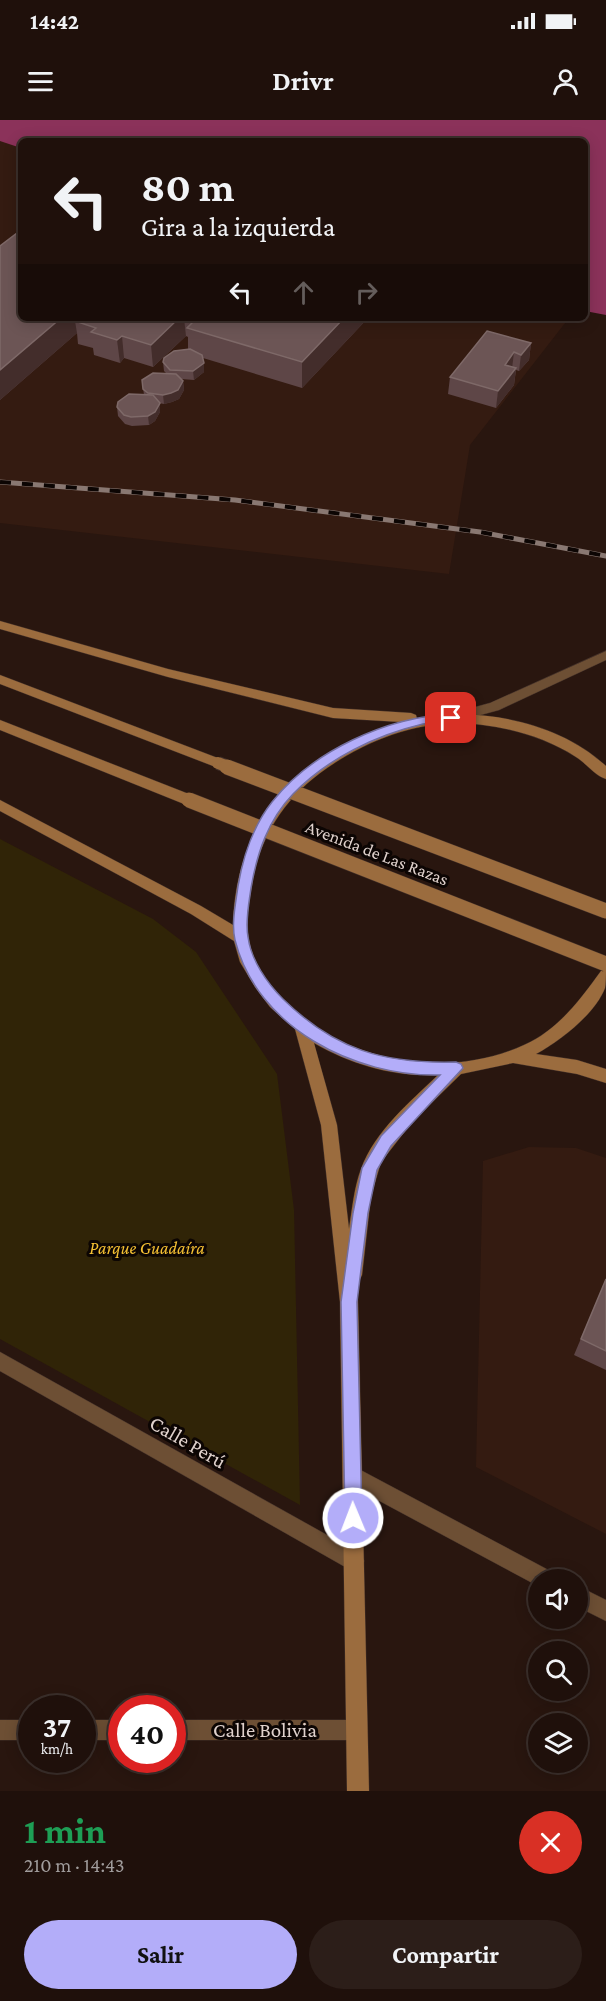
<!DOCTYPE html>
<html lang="es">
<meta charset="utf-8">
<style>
:root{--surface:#1f100b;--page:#2c1e19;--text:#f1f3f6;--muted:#a19d9d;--line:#3c302c;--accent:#b3adf9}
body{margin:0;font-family:"Crimson Pro",serif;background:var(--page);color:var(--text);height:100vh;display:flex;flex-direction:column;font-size:22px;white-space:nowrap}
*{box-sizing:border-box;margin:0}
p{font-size:20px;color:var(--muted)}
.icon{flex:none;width:33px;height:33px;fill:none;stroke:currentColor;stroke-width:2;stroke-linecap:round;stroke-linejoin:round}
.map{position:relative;height:1671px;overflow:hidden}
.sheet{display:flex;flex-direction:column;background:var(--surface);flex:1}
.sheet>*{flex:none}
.hud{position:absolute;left:18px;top:18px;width:570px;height:183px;border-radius:9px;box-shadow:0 3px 15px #0003,0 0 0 2px var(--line);background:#1f100b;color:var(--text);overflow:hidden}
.controls{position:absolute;left:528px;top:1449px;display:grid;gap:12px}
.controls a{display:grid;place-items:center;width:60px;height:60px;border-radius:50%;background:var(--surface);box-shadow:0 3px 15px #0003,0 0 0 2px var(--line);font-size:30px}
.speed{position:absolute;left:18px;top:1575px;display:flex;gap:12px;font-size:30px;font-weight:700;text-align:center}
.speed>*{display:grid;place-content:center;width:78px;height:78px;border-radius:50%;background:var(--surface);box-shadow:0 3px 15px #0003,0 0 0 2px var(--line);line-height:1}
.speed small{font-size:15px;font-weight:400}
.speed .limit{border:9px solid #d22;background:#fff;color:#111}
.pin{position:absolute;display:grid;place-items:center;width:51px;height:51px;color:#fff;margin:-26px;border-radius:12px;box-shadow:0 3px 9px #0006}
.me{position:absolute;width:66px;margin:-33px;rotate:359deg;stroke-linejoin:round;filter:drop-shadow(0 0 4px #0008)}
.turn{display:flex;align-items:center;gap:21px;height:126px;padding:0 24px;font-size:27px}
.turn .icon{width:78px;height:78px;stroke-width:2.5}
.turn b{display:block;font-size:42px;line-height:51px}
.lanes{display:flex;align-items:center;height:57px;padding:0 24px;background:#0003;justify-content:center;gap:30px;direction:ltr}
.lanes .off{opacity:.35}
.round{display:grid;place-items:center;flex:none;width:63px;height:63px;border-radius:32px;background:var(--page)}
.overview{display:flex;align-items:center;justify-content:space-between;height:102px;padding:0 24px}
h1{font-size:36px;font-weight:700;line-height:45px;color:#1e9e55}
.action{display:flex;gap:12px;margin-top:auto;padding:12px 24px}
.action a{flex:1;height:69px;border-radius:36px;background:var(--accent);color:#111;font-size:24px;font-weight:700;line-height:69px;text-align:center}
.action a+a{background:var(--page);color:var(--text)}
.status{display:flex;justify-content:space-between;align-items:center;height:42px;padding:0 30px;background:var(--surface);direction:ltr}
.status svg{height:16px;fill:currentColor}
header{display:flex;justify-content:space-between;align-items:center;height:78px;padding:0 24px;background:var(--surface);font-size:27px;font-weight:700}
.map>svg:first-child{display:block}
.built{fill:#341b11}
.green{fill:#302407}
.water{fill:#8b325a}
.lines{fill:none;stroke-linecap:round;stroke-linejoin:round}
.street-casing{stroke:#423029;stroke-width:1}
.secondary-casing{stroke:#423029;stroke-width:1}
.street{fill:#6d4f34;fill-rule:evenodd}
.secondary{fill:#9b6c3e;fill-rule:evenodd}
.rail-casing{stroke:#897872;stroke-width:5}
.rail{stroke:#0c0503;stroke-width:4;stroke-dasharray:11;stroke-linecap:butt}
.secondary-bridge-far1-casing{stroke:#423029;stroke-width:14;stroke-linecap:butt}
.secondary-bridge-casing{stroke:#423029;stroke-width:16;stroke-linecap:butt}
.secondary-bridge-far1{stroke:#9b6c3e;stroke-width:12}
.secondary-bridge{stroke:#9b6c3e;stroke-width:15}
.wall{fill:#5e4647}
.shaded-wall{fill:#432d2b}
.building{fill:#6c5555;stroke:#7e6968;stroke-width:1.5}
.route{fill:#b3adf9;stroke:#7470a2;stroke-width:1.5}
.labels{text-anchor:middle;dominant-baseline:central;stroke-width:6;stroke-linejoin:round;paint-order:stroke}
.street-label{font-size:18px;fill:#dfd1cc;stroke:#0c0503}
.park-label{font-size:18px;font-style:italic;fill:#f5c033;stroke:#0c0503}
.near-street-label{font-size:21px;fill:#dfd1cc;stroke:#0c0503}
</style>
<div class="status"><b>14:42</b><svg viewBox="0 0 49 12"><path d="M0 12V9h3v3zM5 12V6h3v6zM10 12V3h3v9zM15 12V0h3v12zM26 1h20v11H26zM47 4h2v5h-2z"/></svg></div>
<header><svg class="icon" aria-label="menu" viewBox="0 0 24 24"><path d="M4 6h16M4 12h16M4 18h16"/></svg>Drivr<svg class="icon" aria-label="person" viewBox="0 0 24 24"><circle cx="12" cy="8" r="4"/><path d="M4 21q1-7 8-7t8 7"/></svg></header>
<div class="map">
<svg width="606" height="1671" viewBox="0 0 606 1671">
<rect width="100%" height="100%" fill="#29160f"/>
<g class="built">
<polygon points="0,16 21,23 21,198 569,198 470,325 449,454 0,403"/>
<polygon points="529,1027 576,1028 606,1038 606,1414 476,1347 483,1041"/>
</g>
<polygon class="green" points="0,719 153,799 196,832 277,954 294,1090 300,1385 0,1219"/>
<polygon class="water" points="0,0 606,0 606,195 585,191 585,21 21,21 21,28 0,21"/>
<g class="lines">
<defs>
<g id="street">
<polygon points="606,531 606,540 499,590 451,603 444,598 446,595 490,583"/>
<polygon points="0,1232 361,1434 364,1441 361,1448 354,1451 347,1448 0,1251"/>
<polygon points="353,1346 554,1453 557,1460 538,1460 538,1466 346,1363 343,1356 346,1349"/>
<polygon points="578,1466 606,1480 606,1501 578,1487"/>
<rect x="0" y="1600" width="32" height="20"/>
<rect x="82" y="1600" width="40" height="20"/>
<polygon points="172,1600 357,1600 364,1603 367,1610 364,1617 357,1620 172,1620"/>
</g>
<g id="secondary">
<path d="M0 501 168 549 333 588 411 593 416 595 417 599C479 586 559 602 606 646V659C595 656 586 643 576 637 548 619 515 609 483 605 427 597 372 617 327 648 288 675 262 711 253 759 250 778 245 800 249 820 253 843 267 863 283 880 343 942 445 961 524 925 558 910 580 880 601 851L606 849C606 855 606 863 605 868 595 894 560 921 536 934L577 940 606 949V963L577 954 513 943 461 954 413 1001 381 1042 371 1076 362 1155 359 1161 356 1162 358 1182 369 1671H347L340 1182 321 1005 295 909 270 887 255 867 240 842 234 821 191 794 0 691V680L201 786 233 805C236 697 301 633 401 602L333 598 168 557 0 509ZM314 923C352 945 395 957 438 955 409 983 375 1011 361 1049 354 1068 352 1090 349 1109L337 1005Z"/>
<polygon points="0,555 223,640 225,643 218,648 213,646 0,564"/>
<polygon points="0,600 194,676 196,680 194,684 184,684 0,610"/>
</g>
</defs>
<use href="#street" class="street-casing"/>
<use href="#secondary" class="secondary-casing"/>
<use href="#street" class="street"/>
<use href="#secondary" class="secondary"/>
<defs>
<polyline id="rail" points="0,362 235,380 480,412 606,436"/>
</defs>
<use href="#rail" class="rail-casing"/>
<use href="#rail" class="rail"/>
<defs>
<polyline id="secondary-bridge-far1" points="218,643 231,648"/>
<g id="secondary-bridge">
<polyline points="227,647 606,791"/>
<polyline points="189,680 606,844"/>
</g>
</defs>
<use href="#secondary-bridge-far1" class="secondary-bridge-far1-casing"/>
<use href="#secondary-bridge" class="secondary-bridge-casing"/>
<use href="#secondary-bridge-far1" class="secondary-bridge-far1"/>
<use href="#secondary-bridge" class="secondary-bridge"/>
</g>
<g class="wall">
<polygon points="0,126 21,198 368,198 302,268 203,238 204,252 194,260 181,259 183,261 184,270 179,279 172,282 164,284 159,283 160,292 155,301 149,305 132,306 125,304 118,296 117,287 144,275 142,260 166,253 164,251 163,242 188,230 188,217 186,216 153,247 124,238 120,243 94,235 93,228 78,224 77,213 0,280"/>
<polygon points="531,223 529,240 519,251 516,250 514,265 496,288 448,274 450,257"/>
<polygon points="606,1159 606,1250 574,1235"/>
</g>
<g class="shaded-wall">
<polygon points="61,198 94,198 75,201 77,213 0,280 0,250"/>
<polygon points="179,198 184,198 186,216 153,247 151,225"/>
<polygon points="344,198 368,198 302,268 302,242"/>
<polygon points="122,216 124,238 120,243 117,220"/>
<polygon points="531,223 529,240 519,251 521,235"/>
<polygon points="514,232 512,249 505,245"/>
<polygon points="204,243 204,252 194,260 193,251"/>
<polygon points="516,248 514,265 496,288 498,271"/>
<polygon points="183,261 184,270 179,279 172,282 164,284 163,275"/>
<polygon points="160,283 160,292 155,301 149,305 148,296"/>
</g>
<g class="building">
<polygon points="21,110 21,198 61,198 0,250 0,126"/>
<polygon points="79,198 179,198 151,225 122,216 117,220 91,212 96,208 75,201"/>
<polygon points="197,198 344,198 302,242 187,208"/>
<polygon points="487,211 531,223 521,235 514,232 505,245 516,248 498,271 450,257"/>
<polygon points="190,229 202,235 204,243 193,251 170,250 163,242 164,238 174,231"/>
<polygon points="153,253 176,254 183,261 178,270 171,273 163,275 148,273 143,269 142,260"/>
<polygon points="129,274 153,275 160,283 155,292 148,296 131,297 124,295 117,287 118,282"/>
<polygon points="606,1159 606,1231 581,1219"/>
</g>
<path class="route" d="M451 594 457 598 455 601C445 604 434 602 423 604 376 615 328 638 293 674 268 700 257 733 251 768 249 783 245 801 248 817 251 840 267 863 283 879 335 930 384 944 456 942L461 944 463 948 391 1026 377 1050 368 1093 357 1182 362 1398 360 1405 353 1407 347 1405 345 1398 341 1182 353 1093 362 1048 381 1016 440 955C355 957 257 908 235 820 231 804 236 782 238 766 243 737 253 706 272 682 312 631 387 597 451 594Z"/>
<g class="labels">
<g class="street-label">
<text transform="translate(377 733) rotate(21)">Avenida de Las Razas</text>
</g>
<g class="park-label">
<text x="147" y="1128">Parque Guadaíra</text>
</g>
<g class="near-street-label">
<text transform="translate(188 1322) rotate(30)">Calle Perú</text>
<text x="265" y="1610">Calle Bolivia</text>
</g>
</g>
</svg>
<div class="controls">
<a><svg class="icon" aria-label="sound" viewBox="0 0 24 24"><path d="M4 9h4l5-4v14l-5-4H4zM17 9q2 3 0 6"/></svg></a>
<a><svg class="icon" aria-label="search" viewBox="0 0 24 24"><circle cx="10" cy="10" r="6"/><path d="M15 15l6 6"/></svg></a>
<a><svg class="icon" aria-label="layers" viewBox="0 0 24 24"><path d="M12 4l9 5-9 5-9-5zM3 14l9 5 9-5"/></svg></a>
</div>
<div class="speed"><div>37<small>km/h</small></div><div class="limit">40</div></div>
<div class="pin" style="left:451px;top:598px;background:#d93025"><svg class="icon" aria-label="arrive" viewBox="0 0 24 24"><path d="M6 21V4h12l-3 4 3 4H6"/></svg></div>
<svg class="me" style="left:353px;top:1398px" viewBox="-20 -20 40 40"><circle r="17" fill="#b3adf9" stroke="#fff" stroke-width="3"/><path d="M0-11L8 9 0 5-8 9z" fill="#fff"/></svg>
<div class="hud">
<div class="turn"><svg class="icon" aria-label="left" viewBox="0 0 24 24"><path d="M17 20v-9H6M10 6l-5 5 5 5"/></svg><div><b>80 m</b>Gira a la izquierda</div></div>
<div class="lanes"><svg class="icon" aria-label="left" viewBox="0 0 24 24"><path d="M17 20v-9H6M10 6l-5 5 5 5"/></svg><svg class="icon off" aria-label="ahead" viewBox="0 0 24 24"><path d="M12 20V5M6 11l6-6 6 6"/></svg><svg class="icon off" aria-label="right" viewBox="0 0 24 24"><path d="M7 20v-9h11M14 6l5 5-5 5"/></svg></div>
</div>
</div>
<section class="sheet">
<div class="overview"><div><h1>1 min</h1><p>210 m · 14:43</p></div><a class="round" style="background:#d93025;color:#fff"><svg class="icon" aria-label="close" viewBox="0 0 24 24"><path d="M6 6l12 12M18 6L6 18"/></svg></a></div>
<div class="action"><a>Salir</a><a>Compartir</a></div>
</section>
